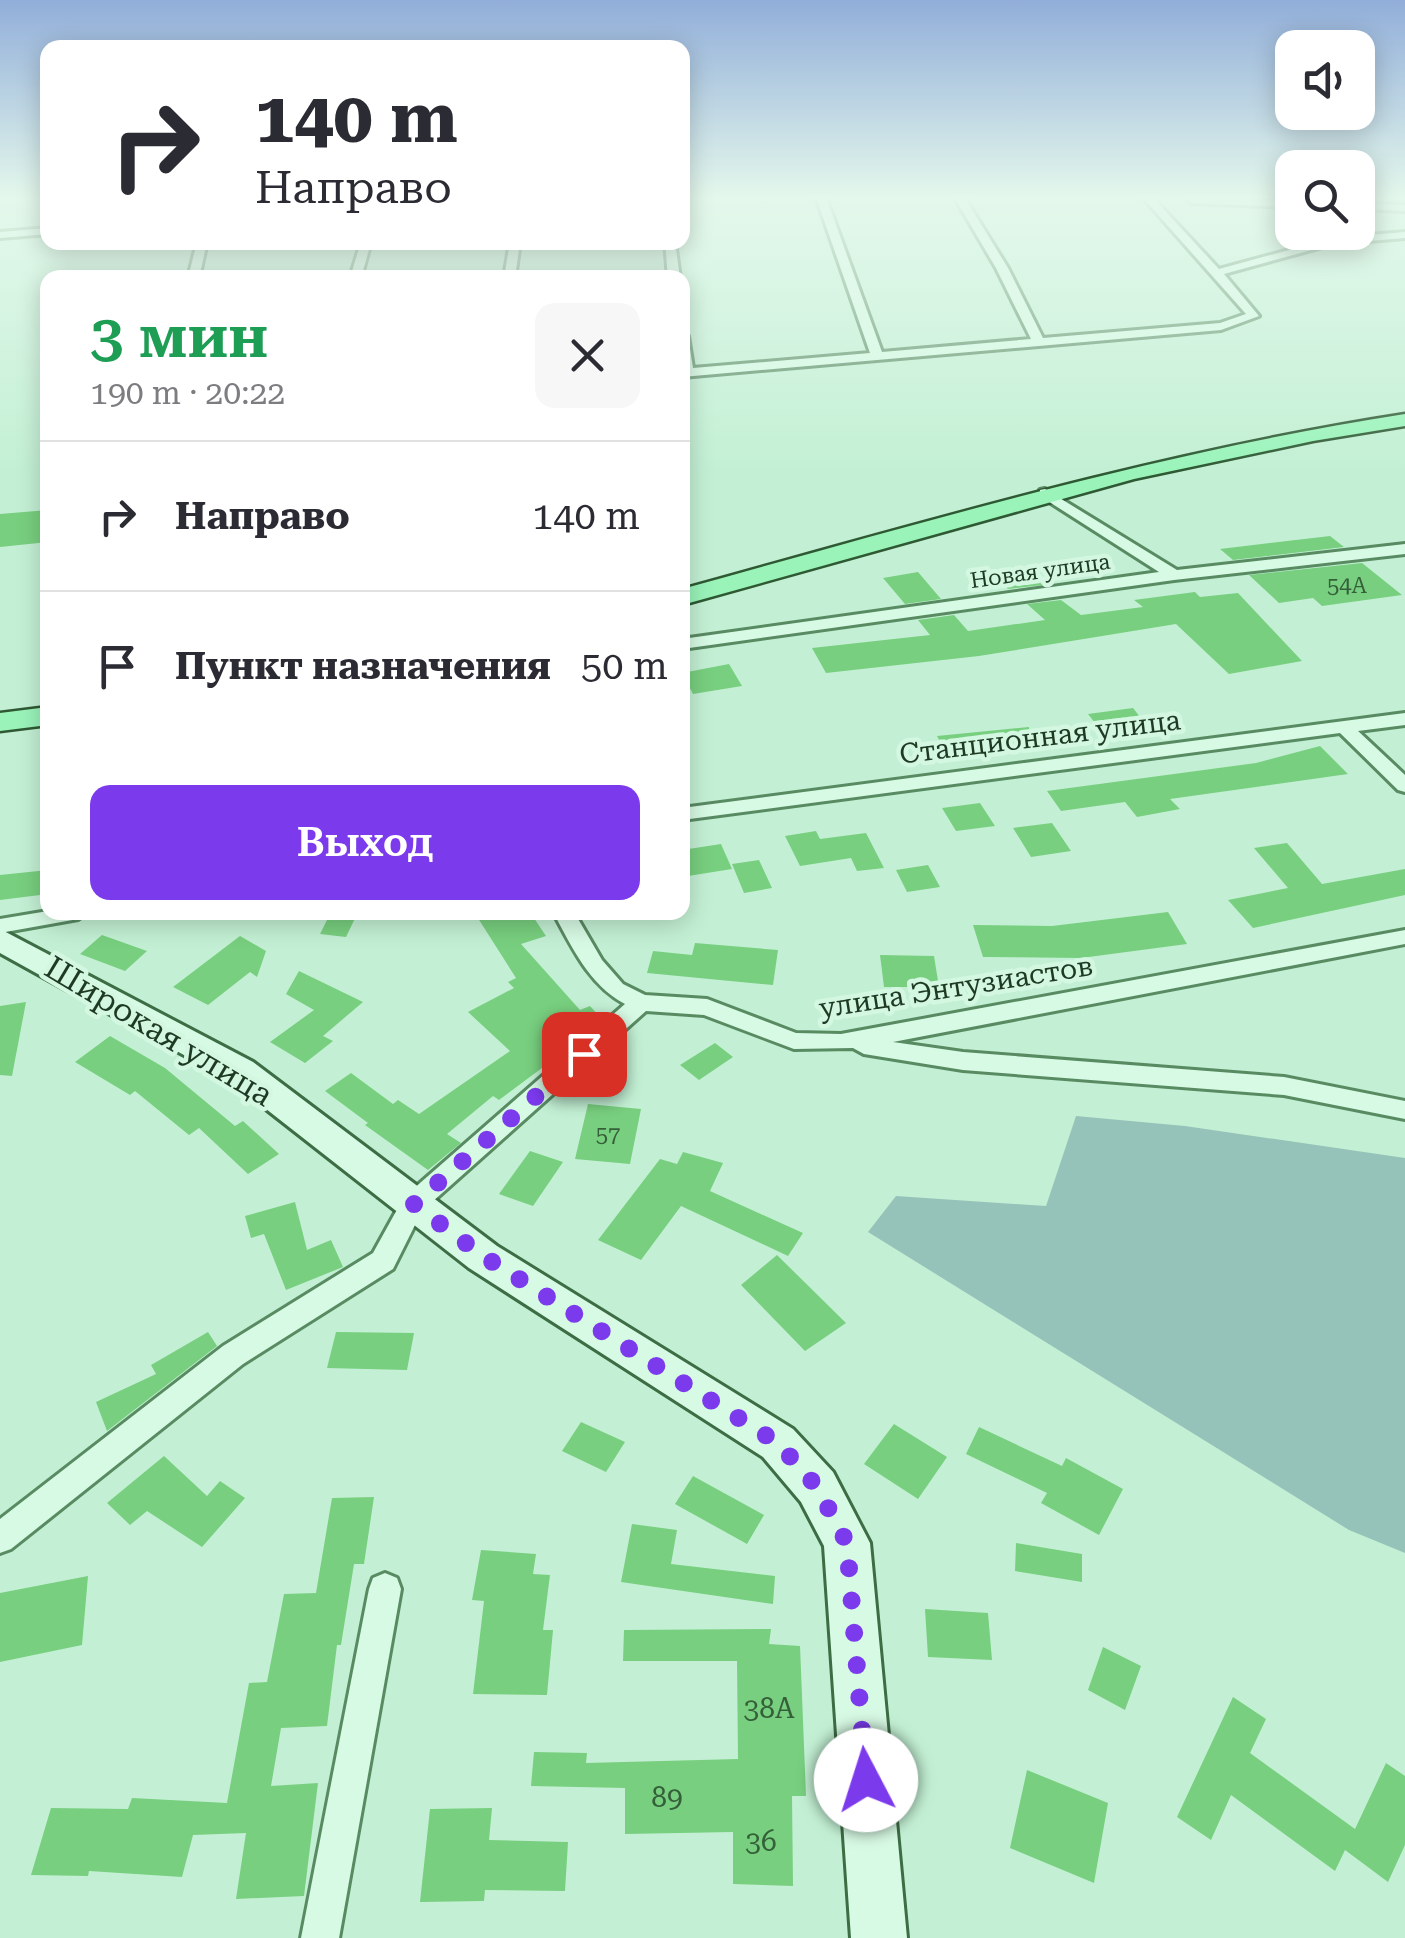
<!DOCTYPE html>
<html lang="ru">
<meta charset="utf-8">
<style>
:root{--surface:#fff;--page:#f7f7f7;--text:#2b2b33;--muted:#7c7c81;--line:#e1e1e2;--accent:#7c3aed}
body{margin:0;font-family:"Roboto Serif",serif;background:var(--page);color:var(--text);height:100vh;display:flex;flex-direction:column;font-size:38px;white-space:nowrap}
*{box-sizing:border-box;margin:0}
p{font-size:32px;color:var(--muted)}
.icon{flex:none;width:55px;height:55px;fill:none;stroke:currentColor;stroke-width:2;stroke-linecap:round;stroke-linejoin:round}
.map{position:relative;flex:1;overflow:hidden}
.drawer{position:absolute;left:40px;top:270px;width:650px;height:650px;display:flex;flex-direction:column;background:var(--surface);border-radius:20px;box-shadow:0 5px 25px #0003}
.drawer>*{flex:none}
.hud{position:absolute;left:40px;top:40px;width:650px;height:210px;border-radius:20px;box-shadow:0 5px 25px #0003;background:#fff;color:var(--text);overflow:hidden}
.tools{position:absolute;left:1275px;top:30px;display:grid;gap:20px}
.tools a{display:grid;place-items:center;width:100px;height:100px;border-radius:20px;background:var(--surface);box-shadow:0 5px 25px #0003;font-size:50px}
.pin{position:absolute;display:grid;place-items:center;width:85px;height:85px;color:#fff;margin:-42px;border-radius:20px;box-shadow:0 5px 15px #0006}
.me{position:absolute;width:110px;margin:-55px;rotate:355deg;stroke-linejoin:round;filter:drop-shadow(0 0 8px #0008)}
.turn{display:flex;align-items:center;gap:35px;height:210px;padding:0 50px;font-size:45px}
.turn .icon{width:130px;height:130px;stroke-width:2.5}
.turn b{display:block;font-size:70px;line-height:85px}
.round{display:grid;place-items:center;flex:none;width:105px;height:105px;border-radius:20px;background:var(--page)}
.head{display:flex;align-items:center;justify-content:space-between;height:170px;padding:0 50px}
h1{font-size:60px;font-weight:600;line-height:75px;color:#1e9e55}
.action{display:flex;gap:20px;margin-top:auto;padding:20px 50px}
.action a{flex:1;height:115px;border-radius:20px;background:var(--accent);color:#fff;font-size:40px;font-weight:600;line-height:115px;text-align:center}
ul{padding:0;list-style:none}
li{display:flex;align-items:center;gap:30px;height:150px;padding:0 50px;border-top:2px solid var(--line)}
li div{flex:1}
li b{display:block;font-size:38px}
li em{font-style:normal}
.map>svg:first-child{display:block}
.cemetery{fill:#96c3b9}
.building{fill:#78cf7f}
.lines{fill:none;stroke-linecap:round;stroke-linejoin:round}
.street-casing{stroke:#598b63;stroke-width:6}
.secondary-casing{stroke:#3c6d44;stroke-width:6}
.primary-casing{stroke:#2e5933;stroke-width:5}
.street{fill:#d7fae4;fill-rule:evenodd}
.secondary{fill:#d7fae4;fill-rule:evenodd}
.primary{fill:#9af4ba;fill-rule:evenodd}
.route{stroke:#7c3aed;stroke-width:18;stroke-dasharray:0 32.4}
.labels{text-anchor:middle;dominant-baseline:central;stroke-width:9;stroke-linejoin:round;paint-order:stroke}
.far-street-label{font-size:22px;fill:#1e3a22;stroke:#d3f7e1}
.number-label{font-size:22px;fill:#345f39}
.street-label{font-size:28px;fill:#1e3a22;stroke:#d3f7e1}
.near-number-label{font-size:28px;fill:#345f39}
.near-street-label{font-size:32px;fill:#1e3a22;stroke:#d3f7e1}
</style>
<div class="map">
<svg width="1405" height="1938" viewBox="0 0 1405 1938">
<rect width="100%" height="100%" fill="#c3f0d4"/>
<polygon class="cemetery" points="1076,1116 1185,1126 1405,1158 1405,1553 1349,1530 868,1232 896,1196 1046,1206"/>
<g class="building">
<polygon points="48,510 48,542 0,547 0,514"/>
<polygon points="1330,536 1344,547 1233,560 1220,549"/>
<polygon points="1362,563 1402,595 1322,606 1313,598 1279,603 1249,575"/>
<polygon points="1024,570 1043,585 1008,589 993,576"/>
<polygon points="918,572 941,599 905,604 883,578"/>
<polygon points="1195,592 1200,597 1238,593 1302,661 1229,674 1176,624 979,656 826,673 812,648 930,635 918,620 954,615 968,631 1045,620 1027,604 1061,600 1081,615 1143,607 1134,600"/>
<polygon points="729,664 742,686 693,694 682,673"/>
<polygon points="1133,708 1151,731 1106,737 1088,714"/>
<polygon points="1029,727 1031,747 948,758 937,736"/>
<polygon points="1320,746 1348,774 1170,799 1180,809 1137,817 1125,802 1061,811 1047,791 1256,763"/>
<polygon points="980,803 995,826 956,831 942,808"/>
<polygon points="1052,823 1071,851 1031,857 1013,828"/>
<polygon points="816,831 820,839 866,833 884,868 857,871 851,858 800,866 785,836"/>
<polygon points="1287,843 1322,884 1405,869 1405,895 1253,928 1228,900 1288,888 1254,848"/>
<polygon points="721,844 732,869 682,877 682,850"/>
<polygon points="759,860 772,888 744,893 732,864"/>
<polygon points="928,865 940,887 907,892 896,870"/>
<polygon points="48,870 48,894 0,900 0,875"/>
<polygon points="331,912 358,912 346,937 320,934"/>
<polygon points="474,912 493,912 500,920 530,912 546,936 521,944 580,1010 590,1006 602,1019 580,1039 547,1054 554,1059 499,1100 493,1096 447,1134 461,1143 428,1170 365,1125 368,1123 325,1091 351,1073 393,1104 398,1100 419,1114 510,1051 468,1012 514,988 508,982 516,978"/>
<polygon points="1168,912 1187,944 1081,958 983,957 973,925 1052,926"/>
<polygon points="102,935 147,951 125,971 80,954"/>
<polygon points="240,936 266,951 257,977 250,972 208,1005 173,987"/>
<polygon points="695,943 778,950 773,985 647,973 653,951 692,955"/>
<polygon points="880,955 934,956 939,987 884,987"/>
<polygon points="299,971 363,1002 323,1036 333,1041 305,1063 270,1042 314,1010 286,994"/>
<polygon points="26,1002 12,1076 0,1075 0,1006"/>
<polygon points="110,1036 165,1068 235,1126 243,1121 279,1154 248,1174 199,1128 189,1135 135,1091 130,1095 75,1062"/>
<polygon points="715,1043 733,1057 699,1080 680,1065"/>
<polygon points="588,1104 641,1109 630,1164 575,1159"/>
<polygon points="530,1151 563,1162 533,1206 499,1194"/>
<polygon points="683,1152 723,1163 710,1191 803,1233 788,1256 681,1206 641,1260 598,1240 660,1159 677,1164"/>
<polygon points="295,1202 307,1250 331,1240 343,1267 286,1290 264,1234 251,1238 245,1216"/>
<polygon points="777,1255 846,1323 805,1351 741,1285"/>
<polygon points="208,1332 217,1346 107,1431 96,1402 156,1374 151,1365"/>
<polygon points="336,1332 414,1333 407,1370 327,1368"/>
<polygon points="581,1422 625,1442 606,1472 562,1451"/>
<polygon points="894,1424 947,1457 918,1499 864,1464"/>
<polygon points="979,1427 1062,1466 1066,1458 1123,1489 1099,1535 1041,1503 1047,1493 966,1454"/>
<polygon points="164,1456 207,1496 220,1481 245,1498 202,1547 147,1511 130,1525 107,1503"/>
<polygon points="693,1476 764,1515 747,1544 675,1504"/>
<polygon points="374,1497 364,1564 354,1564 341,1645 337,1645 327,1726 281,1728 271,1786 318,1783 304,1896 236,1899 246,1833 193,1835 182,1877 89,1871 88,1876 31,1875 51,1808 128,1809 132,1798 227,1803 249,1683 267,1682 284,1594 316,1593 332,1498"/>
<polygon points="632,1524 677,1530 671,1564 775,1576 773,1604 621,1582"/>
<polygon points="1016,1543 1082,1554 1082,1582 1015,1571"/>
<polygon points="481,1550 536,1554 533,1574 550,1575 543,1630 553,1630 547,1695 473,1694 484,1601 472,1600"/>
<polygon points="88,1576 82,1645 0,1662 0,1593"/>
<polygon points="925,1609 988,1613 992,1660 928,1657"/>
<polygon points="771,1629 769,1644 800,1646 806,1796 792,1796 793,1886 733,1884 733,1832 625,1834 625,1788 531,1786 534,1752 587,1753 586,1763 738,1759 737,1661 623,1661 624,1630"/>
<polygon points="1103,1647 1141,1666 1125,1710 1088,1690"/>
<polygon points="1233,1697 1266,1719 1250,1753 1355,1829 1386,1763 1405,1776 1405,1845 1388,1882 1345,1850 1335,1871 1231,1795 1211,1840 1177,1817"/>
<polygon points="1027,1770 1108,1803 1094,1883 1010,1848"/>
<polygon points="492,1808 489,1840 568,1842 565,1891 485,1890 484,1901 420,1902 430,1809"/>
</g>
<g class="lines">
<defs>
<g id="street">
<polygon points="817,200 827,200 882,352 1031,339 996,268 956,200 966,200 1008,268 1043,338 1220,323 1246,314 1145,200 1155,200 1219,269 1333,238 1405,232 1405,238 1333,244 1224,274 1259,316 1221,330 682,377 682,332 688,336 693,368 870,353"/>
<polygon points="1187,200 1292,201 1292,207 1192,203"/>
<polygon points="1358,203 1405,205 1405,211 1358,209"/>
<polygon points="48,228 48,234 0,238 0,232"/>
<polygon points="197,242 207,242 199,278 188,278"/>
<polygon points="361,242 371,242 361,278 350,278"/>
<polygon points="510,242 520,242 515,278 504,278"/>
<polygon points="665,242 675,242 680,278 668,278"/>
<polygon points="1045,489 1177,570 1405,544 1405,554 1174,580 682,649 682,639 1159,572 1040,496 1040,490"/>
<polygon points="1405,713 1405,725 1358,731 1405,775 1405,792 1398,790 1340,733 682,820 682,808"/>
<polygon points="48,911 88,912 78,919 0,933 0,919"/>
<path d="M553 912H574L602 960 623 984 645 995 707 999 796 1033 841 1034 1405 930V944L893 1042 963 1052 1284 1077 1405 1101V1119L1284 1095 963 1070 864 1054 853 1048 794 1049 704 1015 646 1011 422 1211 393 1269 243 1364 11 1549 0 1553V1519L223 1346 373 1253 404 1197 625 1004C589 985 572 947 553 912Z"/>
<polygon points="385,1573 397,1578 401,1589 339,1938 301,1938 369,1589 373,1578"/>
</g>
<polygon id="secondary" points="0,929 253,1062 497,1246 793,1429 833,1472 870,1543 907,1938 851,1938 824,1546 801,1502 763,1457 469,1268 229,1080 0,953"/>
<g id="primary">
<path d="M1405 414V426L1313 441 1134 479 682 605V589C922 523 1159 452 1405 414Z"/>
<polygon points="48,707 48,725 0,731 0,713"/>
</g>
</defs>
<use href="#street" class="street-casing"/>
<use href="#secondary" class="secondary-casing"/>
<use href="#primary" class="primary-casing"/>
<use href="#street" class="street"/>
<use href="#secondary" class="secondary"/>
<use href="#primary" class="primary"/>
</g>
<linearGradient id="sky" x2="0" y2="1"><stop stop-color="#91aed9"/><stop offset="0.42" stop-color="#e4f8ec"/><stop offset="1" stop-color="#e4f8ec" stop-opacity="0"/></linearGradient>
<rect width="1405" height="471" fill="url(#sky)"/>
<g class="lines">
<polyline class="route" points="584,1054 414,1204 483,1256 778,1443 817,1487 847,1543 866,1780"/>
</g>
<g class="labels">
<g class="far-street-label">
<text transform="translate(1040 571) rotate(-8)">Новая улица</text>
</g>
<g class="number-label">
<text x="1347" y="585">54А</text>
<text x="608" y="1134">57</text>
</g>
<g class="street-label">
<text transform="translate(1040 737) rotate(-7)">Станционная улица</text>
<text transform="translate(956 987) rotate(-9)">улица Энтузиастов</text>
</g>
<g class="near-number-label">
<text x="769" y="1708">38А</text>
<text x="667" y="1797">89</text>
<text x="761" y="1841">36</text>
</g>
<g class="near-street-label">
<text transform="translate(159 1031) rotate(31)">Широкая улица</text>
</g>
</g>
</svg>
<div class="tools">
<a><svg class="icon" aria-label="sound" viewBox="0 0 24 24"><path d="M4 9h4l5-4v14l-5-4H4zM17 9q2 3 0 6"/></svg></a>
<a><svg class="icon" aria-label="search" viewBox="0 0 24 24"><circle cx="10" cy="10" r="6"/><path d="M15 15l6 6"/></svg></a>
</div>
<div class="pin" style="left:584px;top:1054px;background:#d93025"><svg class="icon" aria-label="arrive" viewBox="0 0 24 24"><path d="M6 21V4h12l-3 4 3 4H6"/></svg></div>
<svg class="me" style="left:866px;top:1780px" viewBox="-20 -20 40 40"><circle r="19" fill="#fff"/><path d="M0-13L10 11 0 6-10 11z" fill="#7c3aed"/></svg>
<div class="hud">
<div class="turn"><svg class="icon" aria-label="right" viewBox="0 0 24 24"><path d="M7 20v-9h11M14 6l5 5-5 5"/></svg><div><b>140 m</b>Направо</div></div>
</div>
<section class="drawer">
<div class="head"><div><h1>3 мин</h1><p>190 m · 20:22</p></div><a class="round"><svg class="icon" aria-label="close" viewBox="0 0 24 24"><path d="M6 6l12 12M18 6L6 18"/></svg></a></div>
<ul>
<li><svg class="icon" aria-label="right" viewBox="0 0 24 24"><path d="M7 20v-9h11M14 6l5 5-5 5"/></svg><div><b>Направо</b></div><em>140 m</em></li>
<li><svg class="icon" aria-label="arrive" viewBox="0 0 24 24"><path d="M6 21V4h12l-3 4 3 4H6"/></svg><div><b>Пункт назначения</b></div><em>50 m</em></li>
</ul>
<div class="action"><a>Выход</a></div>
</section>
</div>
